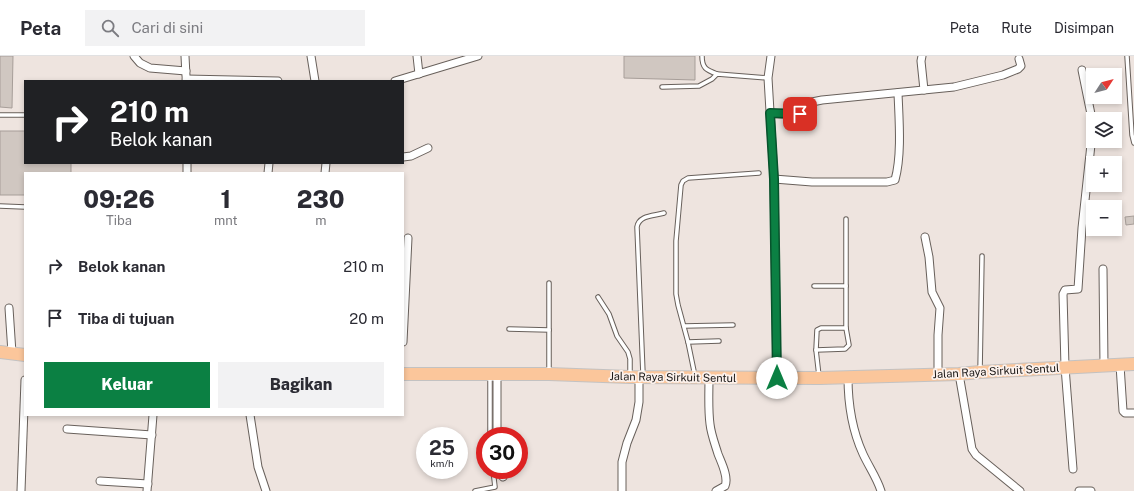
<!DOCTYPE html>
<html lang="id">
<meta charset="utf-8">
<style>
:root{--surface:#fff;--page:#f2f2f3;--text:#2b2b33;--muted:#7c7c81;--line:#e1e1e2;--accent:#0b8043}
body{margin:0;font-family:"Public Sans",sans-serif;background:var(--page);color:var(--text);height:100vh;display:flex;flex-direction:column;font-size:15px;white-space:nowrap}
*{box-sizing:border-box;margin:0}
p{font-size:13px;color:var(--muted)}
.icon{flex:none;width:22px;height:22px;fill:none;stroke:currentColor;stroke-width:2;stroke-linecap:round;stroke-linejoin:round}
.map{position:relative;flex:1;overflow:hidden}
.panel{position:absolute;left:24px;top:116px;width:380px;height:244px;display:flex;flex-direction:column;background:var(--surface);border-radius:0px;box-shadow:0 2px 6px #0003}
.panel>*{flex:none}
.top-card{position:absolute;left:24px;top:24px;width:380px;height:84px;border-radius:0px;box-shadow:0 2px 6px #0003;background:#202124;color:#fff;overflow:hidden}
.needle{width:26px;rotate:54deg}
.buttons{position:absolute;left:1086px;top:12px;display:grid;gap:8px}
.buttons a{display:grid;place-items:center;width:36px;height:36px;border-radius:0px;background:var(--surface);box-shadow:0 2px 6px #0003;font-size:20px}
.speed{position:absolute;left:416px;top:371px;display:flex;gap:8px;font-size:20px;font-weight:700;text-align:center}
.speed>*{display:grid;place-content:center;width:52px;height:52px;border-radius:50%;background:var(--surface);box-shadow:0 2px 6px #0003;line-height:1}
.speed small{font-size:10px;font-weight:400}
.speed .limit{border:6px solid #d22;background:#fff;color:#111}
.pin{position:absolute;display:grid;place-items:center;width:34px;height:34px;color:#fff;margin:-17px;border-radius:8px;box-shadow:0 2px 6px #0006}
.me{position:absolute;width:44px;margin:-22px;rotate:0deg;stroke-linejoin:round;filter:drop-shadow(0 0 3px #0008)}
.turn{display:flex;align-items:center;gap:14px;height:84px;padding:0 20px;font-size:18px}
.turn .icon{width:52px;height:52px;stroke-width:2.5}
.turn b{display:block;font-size:28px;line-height:34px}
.eta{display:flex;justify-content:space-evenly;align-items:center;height:68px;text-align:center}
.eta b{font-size:24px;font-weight:800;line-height:28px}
.action{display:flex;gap:8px;margin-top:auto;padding:8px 20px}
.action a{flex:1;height:46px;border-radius:0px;background:var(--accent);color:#fff;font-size:16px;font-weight:800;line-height:46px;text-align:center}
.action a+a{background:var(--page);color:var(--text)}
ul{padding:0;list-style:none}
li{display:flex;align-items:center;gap:12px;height:52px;padding:0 20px}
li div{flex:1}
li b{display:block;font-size:15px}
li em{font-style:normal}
header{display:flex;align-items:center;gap:24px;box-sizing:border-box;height:56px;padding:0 20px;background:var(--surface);border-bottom:1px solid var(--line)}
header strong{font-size:19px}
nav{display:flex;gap:22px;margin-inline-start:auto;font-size:14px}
.search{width:280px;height:36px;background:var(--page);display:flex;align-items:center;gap:10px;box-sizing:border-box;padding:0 14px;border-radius:0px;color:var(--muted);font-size:15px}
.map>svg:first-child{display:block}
.building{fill:#d0c7c1;stroke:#a79e99}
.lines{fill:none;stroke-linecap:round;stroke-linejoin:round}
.lane-casing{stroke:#68605b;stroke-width:5.5}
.street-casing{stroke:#68605b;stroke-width:9}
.primary-casing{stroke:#c3c2c2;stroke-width:14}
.lane{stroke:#fff;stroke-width:3.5}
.street{stroke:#fff;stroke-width:7}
.primary{stroke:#fbc69b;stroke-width:12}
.route-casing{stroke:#07532c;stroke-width:10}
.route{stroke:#0b8043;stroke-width:7}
.labels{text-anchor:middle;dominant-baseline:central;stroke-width:3.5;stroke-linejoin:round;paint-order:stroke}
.street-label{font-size:11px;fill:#191614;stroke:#fbf1ec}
</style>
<header>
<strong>Peta</strong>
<div class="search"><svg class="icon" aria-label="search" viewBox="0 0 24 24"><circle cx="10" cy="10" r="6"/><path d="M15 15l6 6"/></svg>Cari di sini</div>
<nav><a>Peta</a><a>Rute</a><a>Disimpan</a></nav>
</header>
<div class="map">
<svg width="1134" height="435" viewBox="0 0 1134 435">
<rect width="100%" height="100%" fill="#eee4df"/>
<g class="building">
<polygon points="0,0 13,0 12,52 0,51"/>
<polygon points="624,0 695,0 695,24 624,22"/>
<polygon points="0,75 25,75 25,107 71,107 71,117 25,117 25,139 0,139"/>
<polygon points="1134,160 1134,168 1126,169 1125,161"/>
</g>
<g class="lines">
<defs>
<g id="lane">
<path d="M702 0C702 12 706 14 717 18"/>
<polyline points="1127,0 1132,79 1134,87"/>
<polyline points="662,31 699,30 712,23 717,18 768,22"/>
<polyline points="0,59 25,59"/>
<polyline points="0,150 25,151"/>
<polyline points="814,230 846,230"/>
<polyline points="598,241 609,258 617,280 628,296 630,303 630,320"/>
<polyline points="684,270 733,269"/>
<polyline points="509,273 549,274 549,316"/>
<polyline points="549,274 549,227"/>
<polyline points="688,286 719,285"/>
<polyline points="816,294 845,293 849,289 846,272 846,163"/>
<polyline points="980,315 982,200"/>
<path d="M643 318 637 171C639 159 654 160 664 157"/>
<polyline points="490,319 490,380"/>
<polyline points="695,320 688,286 678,249 676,238 676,185 681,129 683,125 688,122 759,117"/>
<polyline points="819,320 816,294 817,274 821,272 846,272"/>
<polyline points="475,435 495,431 493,414"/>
</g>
<g id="street">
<polyline points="134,0 140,7 150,12 186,15"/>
<polyline points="185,0 186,20"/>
<polyline points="311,0 315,25"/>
<polyline points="417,0 419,18"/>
<polyline points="771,0 768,22 774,123 777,322"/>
<polyline points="922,0 921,5 924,34"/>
<polyline points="1082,14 1093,68"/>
<polyline points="186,23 278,25"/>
<polyline points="395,25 478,0"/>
<path d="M770 57C777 58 805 59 810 55 812 53 811 48 812 46L822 44 954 31 1003 19 1018 13 1021 10 1019 3"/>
<polyline points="403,101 411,100 428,92"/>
<polyline points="187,107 187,117"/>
<polyline points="268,117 269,107"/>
<polyline points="325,117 326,107"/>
<path d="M774 123 812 126H887L895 124C902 99 899 63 898 37"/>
<polyline points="925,181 929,201 932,236 940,252 938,279 938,318"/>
<polyline points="1103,213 1104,310"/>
<polyline points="9,252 12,297"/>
<polyline points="403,286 408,182"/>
<polyline points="1120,309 1123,355 1125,357 1134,357"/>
<polyline points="497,318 497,380"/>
<polyline points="959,318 972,393 976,399 1020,435"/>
<path d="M848 321C848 348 852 374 863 398 869 411 877 422 881 435"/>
<path d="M709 322C709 337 708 353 710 368 711 378 715 388 718 398 721 406 729 421 725 430L716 435"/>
<polyline points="250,359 258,411 266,435"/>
<polyline points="67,373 152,379"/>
<polyline points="1073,413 1065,311 1063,238 1065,234 1078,233 1082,172 1093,70"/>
<polyline points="501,414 503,421"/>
<polyline points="100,425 148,428"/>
<polyline points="21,435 25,324"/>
<polyline points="147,435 153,359"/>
<polyline points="622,435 622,406 627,387 636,364 639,346 639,321"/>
<polyline points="1079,435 1091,435"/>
</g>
<g id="primary">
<polyline points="0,296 25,299"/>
<polyline points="403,318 549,318 630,321 820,322 959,318 980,316 1134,308"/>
</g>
</defs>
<use href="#lane" class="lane-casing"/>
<use href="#street" class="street-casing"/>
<use href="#primary" class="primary-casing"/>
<use href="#lane" class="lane"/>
<use href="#street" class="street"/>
<use href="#primary" class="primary"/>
</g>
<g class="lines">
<defs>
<polyline id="route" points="777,322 774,123 770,57 800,58"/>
</defs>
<use href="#route" class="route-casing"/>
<use href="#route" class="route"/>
</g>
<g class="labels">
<g class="street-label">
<text transform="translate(996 315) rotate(-3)">Jalan Raya Sirkuit Sentul</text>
<text transform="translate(673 321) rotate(1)">Jalan Raya Sirkuit Sentul</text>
</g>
</g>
</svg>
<div class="buttons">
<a><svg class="needle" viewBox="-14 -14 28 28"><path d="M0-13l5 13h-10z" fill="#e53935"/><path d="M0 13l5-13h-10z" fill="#7c7c81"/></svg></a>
<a><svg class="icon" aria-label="layers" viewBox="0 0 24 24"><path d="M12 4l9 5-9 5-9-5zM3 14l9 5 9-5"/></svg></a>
<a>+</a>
<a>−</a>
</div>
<div class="speed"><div>25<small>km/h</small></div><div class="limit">30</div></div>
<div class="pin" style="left:800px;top:58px;background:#d93025"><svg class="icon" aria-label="arrive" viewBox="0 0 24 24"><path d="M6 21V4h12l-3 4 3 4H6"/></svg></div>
<svg class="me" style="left:777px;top:322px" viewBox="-20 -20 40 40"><circle r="19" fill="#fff"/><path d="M0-13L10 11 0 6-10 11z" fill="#0b8043"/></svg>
<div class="top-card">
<div class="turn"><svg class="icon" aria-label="right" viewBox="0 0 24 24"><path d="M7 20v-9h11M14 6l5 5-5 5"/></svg><div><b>210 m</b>Belok kanan</div></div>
</div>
<section class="panel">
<div class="eta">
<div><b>09:26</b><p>Tiba</p></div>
<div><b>1</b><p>mnt</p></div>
<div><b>230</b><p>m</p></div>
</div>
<ul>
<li><svg class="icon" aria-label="right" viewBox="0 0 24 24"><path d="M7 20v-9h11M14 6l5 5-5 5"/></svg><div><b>Belok kanan</b></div><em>210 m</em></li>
<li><svg class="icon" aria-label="arrive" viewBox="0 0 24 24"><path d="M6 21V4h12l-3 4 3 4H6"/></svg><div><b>Tiba di tujuan</b></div><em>20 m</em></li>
</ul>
<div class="action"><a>Keluar</a><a>Bagikan</a></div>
</section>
</div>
